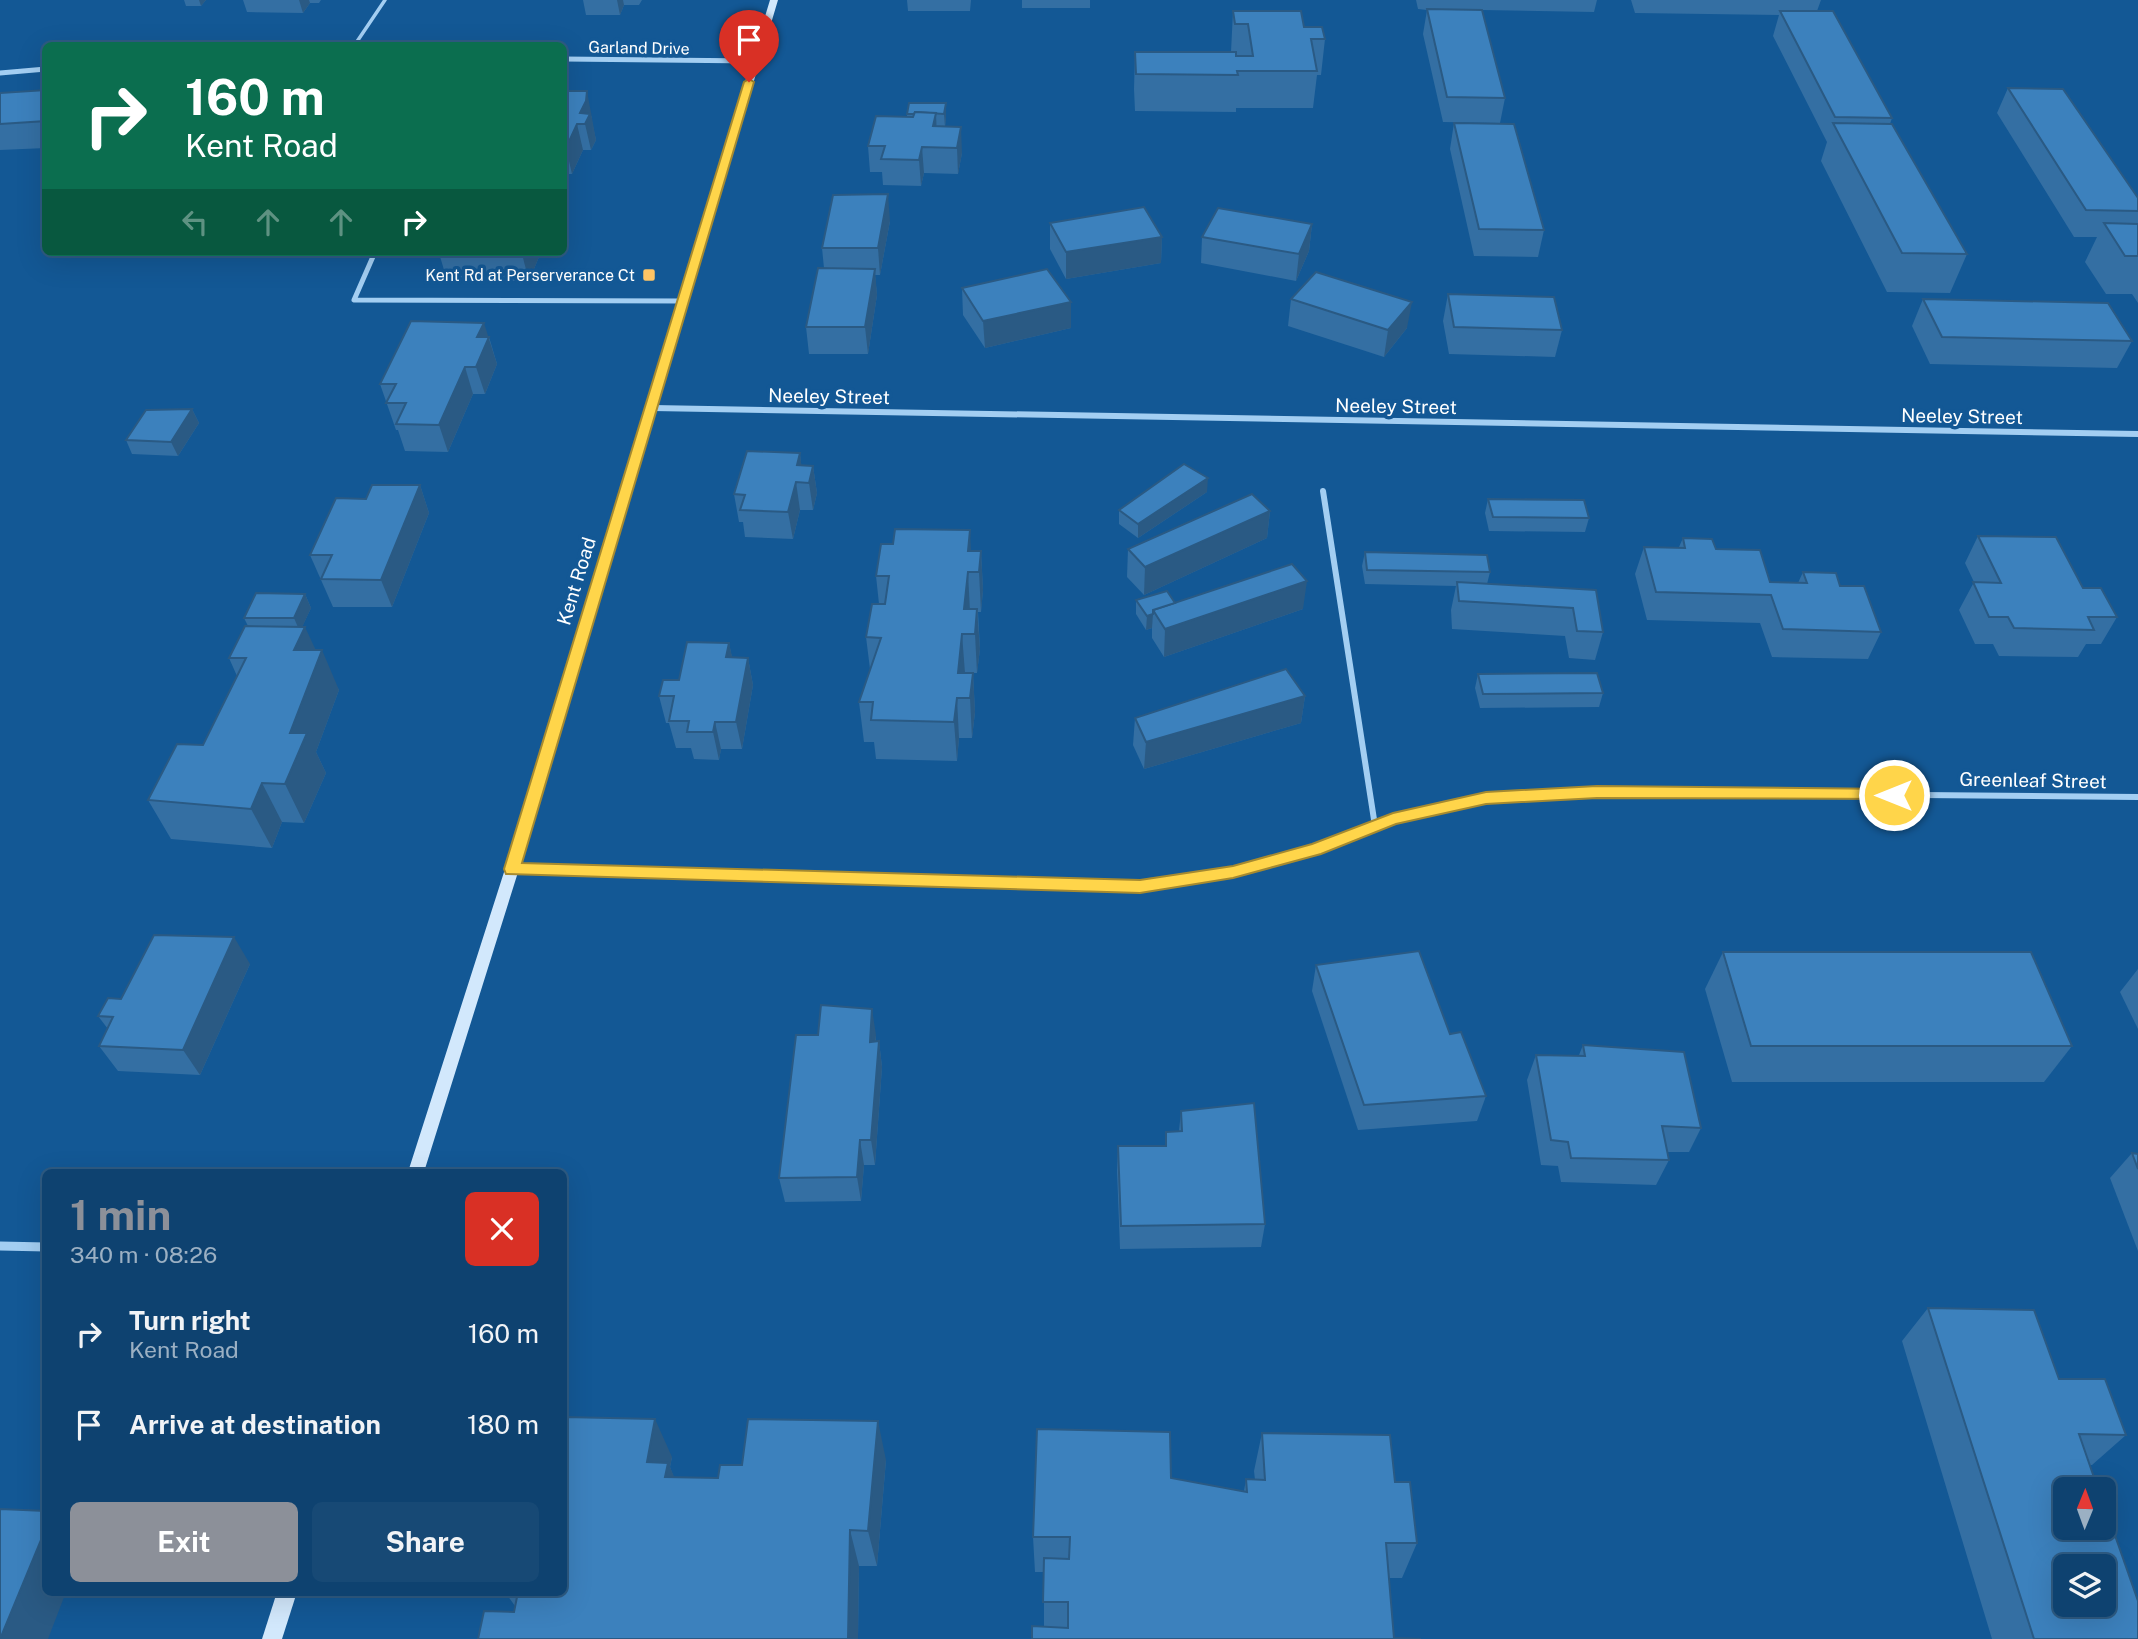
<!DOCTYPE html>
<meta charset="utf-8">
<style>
:root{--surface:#0e4270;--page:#174975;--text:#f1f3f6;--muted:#9bb0c3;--line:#2e5b83;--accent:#8c9099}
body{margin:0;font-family:"Public Sans",sans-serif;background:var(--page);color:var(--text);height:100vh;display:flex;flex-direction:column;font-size:26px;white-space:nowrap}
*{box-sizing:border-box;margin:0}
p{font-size:23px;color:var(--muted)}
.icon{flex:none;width:38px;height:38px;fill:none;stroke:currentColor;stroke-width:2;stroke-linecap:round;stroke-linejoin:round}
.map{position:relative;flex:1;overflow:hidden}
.drawer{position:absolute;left:42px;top:1169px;width:525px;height:427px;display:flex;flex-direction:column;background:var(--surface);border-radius:10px;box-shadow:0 7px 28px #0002,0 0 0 2px var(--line)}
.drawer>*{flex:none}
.hud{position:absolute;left:42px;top:42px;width:525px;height:214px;border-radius:10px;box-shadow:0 7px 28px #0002,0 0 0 2px var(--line);background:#0b6e4f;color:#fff;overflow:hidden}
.needle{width:46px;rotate:1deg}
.fabs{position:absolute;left:2053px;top:1477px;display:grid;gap:14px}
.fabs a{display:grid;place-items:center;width:63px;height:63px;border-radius:10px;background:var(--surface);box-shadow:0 7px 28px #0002,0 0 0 2px var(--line);font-size:35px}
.pin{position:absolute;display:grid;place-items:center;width:60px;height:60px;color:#fff;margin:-72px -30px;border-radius:50% 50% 50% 0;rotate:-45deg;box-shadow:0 0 7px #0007}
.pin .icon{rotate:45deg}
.me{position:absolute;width:77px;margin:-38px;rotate:270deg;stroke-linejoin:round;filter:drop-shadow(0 0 5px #0008)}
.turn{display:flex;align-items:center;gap:24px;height:147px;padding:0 28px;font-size:32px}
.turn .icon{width:91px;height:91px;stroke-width:2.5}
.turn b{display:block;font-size:49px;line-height:60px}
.lanes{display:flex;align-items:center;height:66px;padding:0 28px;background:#0003;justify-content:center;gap:35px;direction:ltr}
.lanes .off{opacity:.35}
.round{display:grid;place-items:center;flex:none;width:74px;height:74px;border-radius:10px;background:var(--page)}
.summary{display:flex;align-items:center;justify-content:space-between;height:119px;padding:0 28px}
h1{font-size:42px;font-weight:700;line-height:52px;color:var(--accent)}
.button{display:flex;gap:14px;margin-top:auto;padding:14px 28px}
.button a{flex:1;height:80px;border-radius:10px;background:var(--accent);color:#fff;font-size:28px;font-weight:700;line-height:80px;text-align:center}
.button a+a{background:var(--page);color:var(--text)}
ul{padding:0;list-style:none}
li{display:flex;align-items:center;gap:21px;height:91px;padding:0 28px}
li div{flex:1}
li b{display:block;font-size:26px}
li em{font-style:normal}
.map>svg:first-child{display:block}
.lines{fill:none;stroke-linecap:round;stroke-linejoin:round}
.lane{stroke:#a3cef2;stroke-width:3.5}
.street-far2{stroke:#a3cef2;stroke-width:5}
.street-far1{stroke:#a3cef2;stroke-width:6}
.street{stroke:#a3cef2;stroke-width:9}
.secondary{fill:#d2e8fc;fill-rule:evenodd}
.wall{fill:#346fa3}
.shaded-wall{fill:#2a5a84}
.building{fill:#3c81bd;stroke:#2a5a84;stroke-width:2;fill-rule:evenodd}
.route{fill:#ffd54a;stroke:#a68a30;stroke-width:2}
.poi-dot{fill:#ffc464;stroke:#135895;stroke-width:2.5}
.labels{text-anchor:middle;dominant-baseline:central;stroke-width:7;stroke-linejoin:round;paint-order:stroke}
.far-street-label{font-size:16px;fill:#fff;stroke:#135895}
.far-poi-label{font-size:16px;fill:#fff;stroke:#135895;text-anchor:end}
.street-label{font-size:19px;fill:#fff;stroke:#135895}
</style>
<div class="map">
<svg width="2138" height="1639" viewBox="0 0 2138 1639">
<rect width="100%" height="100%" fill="#135895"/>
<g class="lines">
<polyline class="lane" points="354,46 385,0"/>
<g class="street-far2">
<polyline points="564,59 755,61"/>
<polyline points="0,73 46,69"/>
<polyline points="375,252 354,300 685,301"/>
</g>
<g class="street-far1">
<polyline points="653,408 2138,434"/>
<polyline points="1323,491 1375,826"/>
<polyline points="512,869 1140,887 1233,872 1315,849 1393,819 1486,798 1597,792 2138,797"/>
</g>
<polyline class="street" points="0,1246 46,1247"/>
<g class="secondary">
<polygon points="770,0 778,0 519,869 424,1172 408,1172 505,869"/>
<polygon points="277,1592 297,1592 282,1639 262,1639"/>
</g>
</g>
<g class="wall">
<polygon points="184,0 206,0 201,6 186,6"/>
<polygon points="243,0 321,0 319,3 310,3 303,13 247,12"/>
<polygon points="583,0 642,0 639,5 624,5 620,15 586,15"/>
<polygon points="907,0 971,0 970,11 908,11"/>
<rect x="1022" y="0" width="68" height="8"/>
<polygon points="1416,0 1597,0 1594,12 1482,10 1505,98 1500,123 1443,122 1423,34 1427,10 1418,9"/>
<polygon points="1631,0 1821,0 1817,11 1892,118 1890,124 1967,254 1950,293 1887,292 1821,161 1827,142 1773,36 1779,15 1635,13"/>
<polygon points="1233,11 1304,27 1325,39 1321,75 1317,75 1313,108 1236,108 1236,112 1135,111 1134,89 1135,52 1231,52"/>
<polygon points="2008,88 2138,198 2138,303 2132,294 2106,294 2085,262 2097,237 2074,237 1997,113"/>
<polygon points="46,90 46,148 0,150 0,93"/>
<polygon points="564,91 592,117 592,122 596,140 591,150 583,150 572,174 566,174 569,186 565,196 567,206 564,215"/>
<polygon points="946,103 946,117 945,127 962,153 958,174 924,173 921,186 883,185 882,172 870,172 868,146 907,117 907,114"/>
<polygon points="1454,123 1544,230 1538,257 1474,256 1450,149"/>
<polygon points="890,221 880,275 875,275 877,295 868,354 809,354 806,327 824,268 822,248"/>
<polygon points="1050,223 1162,237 1161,263 1066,279 1050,249"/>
<polygon points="1312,224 1309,251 1296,281 1201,263 1202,237"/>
<polygon points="541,252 529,281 447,280 439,253"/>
<polygon points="962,288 1071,302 1071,328 985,348 963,315"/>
<polygon points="1448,294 1562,330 1555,357 1449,354 1443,321"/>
<polygon points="1291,299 1407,328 1384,357 1288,326"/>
<polygon points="1923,299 2132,341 2117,368 1930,364 1912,326"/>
<polygon points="489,337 497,364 485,394 473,394 448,452 405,451 398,430 396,430 380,384"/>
<polygon points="192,409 199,423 178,456 132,454 126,440"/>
<polygon points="800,453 801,465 813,466 817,493 813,510 800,510 793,539 745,537 743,522 739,522 734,494"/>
<polygon points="420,485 429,513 392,607 333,607 310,555 366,499"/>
<polygon points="1207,492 1138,538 1119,524 1119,510"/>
<polygon points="1488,499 1589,518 1585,532 1489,531 1485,513"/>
<polygon points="1270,511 1267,538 1144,595 1127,577 1128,549"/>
<polygon points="1978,536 2083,588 2117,617 2101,644 2086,644 2078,657 1999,656 1993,644 1975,644 1959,610 1974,582 1965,563"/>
<polygon points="1683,538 1716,549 1770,582 1798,583 1803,572 1840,586 1881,632 1868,659 1772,657 1760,623 1647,620 1635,574 1644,547 1679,547"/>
<polygon points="971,551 981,551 983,590 981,612 978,612 980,649 977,673 973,673 975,712 972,738 959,738 957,761 876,759 874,742 864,742 859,702 870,669 866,637 879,604 876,576"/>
<polygon points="1365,552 1490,572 1487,584 1596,590 1603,632 1595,660 1569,658 1565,636 1452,629 1451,610 1456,586 1365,584 1362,566"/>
<polygon points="305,594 311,608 302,627 339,690 316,752 326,773 304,823 282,822 272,848 171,839 148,800 203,745 237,676 229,658 248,626 244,618"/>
<polygon points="1136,600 1175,603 1303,609 1164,657 1152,638 1152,628 1146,630 1136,614"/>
<polygon points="729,643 732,658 748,658 753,685 742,749 721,749 719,760 694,759 691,748 676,748 669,723 666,723 659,696"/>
<polygon points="1478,674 1603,693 1599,707 1480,708 1475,688"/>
<polygon points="1305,696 1301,723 1144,769 1133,745 1135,718"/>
<polygon points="1723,952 2072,1046 2044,1082 1732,1082 1705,989"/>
<polygon points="250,964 200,1075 118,1071 99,1046 108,1029 98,1016"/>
<polygon points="1316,965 1450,1034 1486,1096 1477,1121 1358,1130 1312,991"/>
<polygon points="2138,969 2138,1029 2120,992"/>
<polygon points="876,1035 876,1042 879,1041 882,1067 875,1165 864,1165 861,1201 785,1202 779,1178"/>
<polygon points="1583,1045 1701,1128 1689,1152 1667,1152 1669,1160 1656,1185 1561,1182 1558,1166 1541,1165 1527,1080 1536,1055 1579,1055"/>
<polygon points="1181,1111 1265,1224 1261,1247 1120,1249 1117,1170 1118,1146 1165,1146 1166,1132 1179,1131"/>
<polygon points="2132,1153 2138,1154 2138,1251 2110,1178"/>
<polygon points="1928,1308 2059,1379 2126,1435 2092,1465 2090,1465 2138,1639 1992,1639 1902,1341"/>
<polygon points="1262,1433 1395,1482 1417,1543 1402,1578 1389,1578 1032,1639 1044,1626 1044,1572 1035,1572 1033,1537 1171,1478 1244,1491 1246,1479 1255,1480 1254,1471"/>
<polygon points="672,1457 670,1467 674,1478 718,1478 742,1465 886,1460 877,1566 859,1566 858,1639 478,1639 514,1612 515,1606 505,1592 564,1592"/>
</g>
<g class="shaded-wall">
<polygon points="199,0 206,0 201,6"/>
<polygon points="299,0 309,0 310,3 303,13"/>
<polygon points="617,0 623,0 624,5 620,15"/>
<polygon points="587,91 596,140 591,150 585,124 580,113"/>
<polygon points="946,103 946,117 945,127 944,114"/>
<polygon points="936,113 937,139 933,126"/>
<polygon points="577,124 583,150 572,174 566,148"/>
<polygon points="961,127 962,153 958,174 957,148"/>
<polygon points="922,147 924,173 921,186 919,160"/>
<polygon points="564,164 569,186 565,196 567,206 564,215"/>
<polygon points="888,194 890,221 880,275 878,248"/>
<polygon points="1312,224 1309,251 1296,281 1299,254"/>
<polygon points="1162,237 1161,263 1066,279 1066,252"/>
<polygon points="523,252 541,252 529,281 522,254"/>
<polygon points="875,269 877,295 868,354 865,327"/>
<polygon points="1071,302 1071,328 985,348 983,321"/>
<polygon points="1412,302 1407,328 1384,357 1388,330"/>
<polygon points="484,323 497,364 485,394 476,367 477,337"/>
<polygon points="465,367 473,394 448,452 439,425"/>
<polygon points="192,409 199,423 178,456 171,442"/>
<polygon points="800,453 803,480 797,465"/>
<polygon points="813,466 817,493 813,510 809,483"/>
<polygon points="1208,478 1207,492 1138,538 1138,524"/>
<polygon points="796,482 800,510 793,539 788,512"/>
<polygon points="420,485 429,513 392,607 381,580"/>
<polygon points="1270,511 1267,538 1144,595 1145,567"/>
<polygon points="970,530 972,572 968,551"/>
<polygon points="981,551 983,590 981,612 979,572"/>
<polygon points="968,572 970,612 964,609"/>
<polygon points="1307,581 1303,609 1164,657 1165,629"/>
<polygon points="305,594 311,608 300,632 294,618"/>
<polygon points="977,609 980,649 977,673 975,634"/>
<polygon points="1153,614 1152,628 1146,630 1147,616"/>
<polygon points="305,627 319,657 322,650 339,690 316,752 326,773 304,823 285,784 290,733 294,650"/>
<polygon points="962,634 965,673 958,673"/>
<polygon points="729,643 735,670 726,657"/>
<polygon points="748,658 753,685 742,749 736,722"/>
<polygon points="973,673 975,712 972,738 970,698"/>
<polygon points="1305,696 1301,723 1144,769 1146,742"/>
<polygon points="957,698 959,738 957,761 954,722"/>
<polygon points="715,722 721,749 719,760 713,732"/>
<polygon points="262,783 282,822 272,848 251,809"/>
<polygon points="234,937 250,964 200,1075 183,1050"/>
<polygon points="872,1009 876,1035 874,1068 870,1042"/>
<polygon points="879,1041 882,1067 875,1165 871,1140"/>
<polygon points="860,1140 864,1165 861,1201 857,1177"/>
<polygon points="655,1419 672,1457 670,1467 684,1500 647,1462"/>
<polygon points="878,1421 886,1460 877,1566 868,1531"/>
<polygon points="46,1528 46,1592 66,1592 48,1639 0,1639"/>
<polygon points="850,1530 859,1566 858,1639 848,1639"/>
</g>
<g class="building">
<polygon points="1427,9 1482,10 1505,98 1447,97"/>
<polygon points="1233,11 1301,11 1304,27 1322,27 1325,39 1311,39 1317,71 1237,71 1238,75 1136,74 1135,52 1236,52 1236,56 1253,56 1248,24 1235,24"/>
<polygon points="1780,11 1833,11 1892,118 1835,117"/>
<polygon points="2008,88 2063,89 2138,198 2138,211 2086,210"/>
<polygon points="46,90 46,121 0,124 0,93"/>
<polygon points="564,91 587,91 586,101 580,113 590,114 585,124 577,124 566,148 564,148"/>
<polygon points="909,103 946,103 944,114 915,112 914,114 907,114"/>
<polygon points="915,112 936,113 933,126 961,127 957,148 922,147 919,160 881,159 885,146 868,146 876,116 913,117"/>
<polygon points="1454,123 1514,124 1544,230 1479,229"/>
<polygon points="1833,123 1892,124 1967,254 1902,253"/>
<polygon points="888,194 878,248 822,248 833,195"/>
<polygon points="1144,207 1162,237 1066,252 1050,223"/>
<polygon points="1218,208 1312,224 1299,254 1202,237"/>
<polygon points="2104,223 2138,224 2138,256 2125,256"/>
<polygon points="439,252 523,252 522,254 439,253"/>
<polygon points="818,268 875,269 865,327 806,327"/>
<polygon points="1047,269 1071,302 983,321 962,288"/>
<polygon points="1316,272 1412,302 1388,330 1291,299"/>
<polygon points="1448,294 1554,297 1562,330 1454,327"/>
<polygon points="1923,299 2108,303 2132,341 1942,337"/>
<polygon points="411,321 484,323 477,337 489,337 476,367 465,367 439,425 396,424 406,403 386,403 396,384 380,384"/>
<polygon points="192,409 171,442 126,440 146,410"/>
<polygon points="747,451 800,453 797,465 813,466 809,483 796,482 788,512 740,510 745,495 734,494"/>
<polygon points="1184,464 1208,478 1138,524 1119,510"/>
<polygon points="372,485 420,485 381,580 321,579 332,555 310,555 336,498 366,499"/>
<polygon points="1252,494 1270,511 1145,567 1128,549"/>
<polygon points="1488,499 1584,500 1589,518 1493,517"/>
<polygon points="895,529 970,530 968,551 981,551 979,572 968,572 964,609 977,609 975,634 962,634 958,673 973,673 970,698 957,698 954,722 871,720 873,702 859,702 881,638 866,637 872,604 885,604 889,576 876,576 881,544 893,544"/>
<polygon points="1978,536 2056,537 2083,588 2101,588 2117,617 2088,617 2094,630 2014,628 2008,617 1989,617 1973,582 2001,583"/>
<polygon points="1683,538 1712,539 1716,549 1760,550 1770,582 1807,583 1803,572 1836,573 1840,586 1864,586 1881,632 1783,629 1771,595 1656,592 1644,547 1685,548"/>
<polygon points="1365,552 1487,555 1490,572 1367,570"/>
<polygon points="1292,564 1307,581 1165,629 1153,610"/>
<polygon points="1457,582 1596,590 1603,632 1577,631 1573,608 1459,601"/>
<polygon points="1167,591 1175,603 1153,610 1153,614 1147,616 1136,600"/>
<polygon points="256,593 305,594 294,618 244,618"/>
<polygon points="245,626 305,627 294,650 322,650 290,733 307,733 285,784 262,783 251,809 148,800 177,744 203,745 246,658 229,658"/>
<polygon points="687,642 729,643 726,657 748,658 736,722 715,722 713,732 687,732 689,721 669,721 674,696 659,696 663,680 679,680"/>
<polygon points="1286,669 1305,696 1146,742 1135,718"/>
<polygon points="1597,673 1603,693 1483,694 1478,674"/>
<polygon points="154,935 234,937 183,1050 99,1046 113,1017 98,1016 108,998 121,999"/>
<polygon points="1419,951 1450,1034 1461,1032 1486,1096 1364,1105 1316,965"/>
<polygon points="1723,952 2031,952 2072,1046 1751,1046"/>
<polygon points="821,1005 872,1009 870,1042 879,1041 871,1140 860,1140 857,1177 779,1178 796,1035 818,1035"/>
<polygon points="1583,1045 1684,1052 1701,1128 1662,1126 1669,1160 1571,1158 1568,1142 1551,1140 1536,1055 1585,1056"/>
<polygon points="1254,1103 1265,1224 1121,1226 1118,1146 1166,1146 1166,1132 1182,1131 1181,1111"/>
<polygon points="2132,1153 2138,1154 2138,1169"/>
<path d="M1928 1308 2034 1310 2059 1379H2105L2126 1435 2079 1434 2098 1489H2065V1528H2104V1504L2138 1601V1639H2034ZM2065 1566H2104V1605H2065Z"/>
<polygon points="564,1417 655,1419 647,1462 668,1463 665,1477 718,1478 720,1465 742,1465 748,1419 878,1421 868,1531 850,1530 848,1639 478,1639 484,1611 514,1612 518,1592 564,1592"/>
<polygon points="1037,1429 1170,1432 1171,1478 1247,1492 1246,1479 1265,1480 1262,1433 1390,1435 1395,1482 1410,1482 1417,1543 1386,1543 1394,1638 1421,1639 1032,1639 1032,1626 1068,1628 1068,1602 1043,1602 1044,1558 1069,1559 1070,1537 1033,1537"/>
<polygon points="0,1509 46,1511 46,1528 0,1639"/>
</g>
<polygon class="route" points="749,79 754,82 522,863 1140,880 1233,866 1312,844 1393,813 1486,792 1597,786 1894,789 1902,795 1900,799 1597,798 1486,804 1396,824 1321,854 1233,878 1140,893 506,874 504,869 744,82"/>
<rect class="poi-dot" x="642" y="268" width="14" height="14" rx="3.5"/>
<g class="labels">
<g class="far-street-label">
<text transform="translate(639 48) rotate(1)">Garland Drive</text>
</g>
<g class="far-poi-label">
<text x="635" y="275">Kent Rd at Perserverance Ct</text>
</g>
<g class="street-label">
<text transform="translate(829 396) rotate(1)">Neeley Street</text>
<text transform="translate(1396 406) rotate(1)">Neeley Street</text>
<text transform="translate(1962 416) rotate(1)">Neeley Street</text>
<text transform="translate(576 581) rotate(-73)">Kent Road</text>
<text transform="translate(2033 780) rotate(1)">Greenleaf Street</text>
</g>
</g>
</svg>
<div class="fabs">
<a><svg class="needle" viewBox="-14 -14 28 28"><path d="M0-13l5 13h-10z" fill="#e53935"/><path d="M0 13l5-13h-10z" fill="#9bb0c3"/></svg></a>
<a><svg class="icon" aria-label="layers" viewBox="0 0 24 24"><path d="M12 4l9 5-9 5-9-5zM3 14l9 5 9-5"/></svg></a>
</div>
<div class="pin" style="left:749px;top:82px;background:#d93025"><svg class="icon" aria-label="arrive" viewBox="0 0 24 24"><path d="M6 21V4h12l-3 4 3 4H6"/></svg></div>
<svg class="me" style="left:1894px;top:795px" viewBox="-20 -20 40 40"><circle r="17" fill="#ffd54a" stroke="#fff" stroke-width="3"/><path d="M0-11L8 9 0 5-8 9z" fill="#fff"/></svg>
<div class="hud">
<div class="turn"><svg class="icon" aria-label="right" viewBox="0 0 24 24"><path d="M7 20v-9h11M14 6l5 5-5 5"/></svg><div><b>160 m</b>Kent Road</div></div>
<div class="lanes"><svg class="icon off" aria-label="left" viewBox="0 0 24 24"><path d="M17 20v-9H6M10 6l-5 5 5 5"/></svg><svg class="icon off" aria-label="ahead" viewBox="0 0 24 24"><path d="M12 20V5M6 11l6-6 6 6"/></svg><svg class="icon off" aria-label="ahead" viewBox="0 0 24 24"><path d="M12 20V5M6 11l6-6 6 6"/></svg><svg class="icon" aria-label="right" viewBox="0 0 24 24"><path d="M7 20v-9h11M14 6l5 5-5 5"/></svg></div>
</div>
<section class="drawer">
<div class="summary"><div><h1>1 min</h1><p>340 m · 08:26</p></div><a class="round" style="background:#d93025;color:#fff"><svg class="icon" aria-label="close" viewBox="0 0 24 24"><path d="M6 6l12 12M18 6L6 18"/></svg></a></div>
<ul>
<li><svg class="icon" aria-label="right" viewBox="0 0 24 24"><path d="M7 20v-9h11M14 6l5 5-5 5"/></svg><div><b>Turn right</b><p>Kent Road</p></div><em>160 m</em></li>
<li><svg class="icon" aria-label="arrive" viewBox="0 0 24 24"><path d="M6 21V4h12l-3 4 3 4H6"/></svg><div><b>Arrive at destination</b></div><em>180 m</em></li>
</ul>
<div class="button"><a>Exit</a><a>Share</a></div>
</section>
</div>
